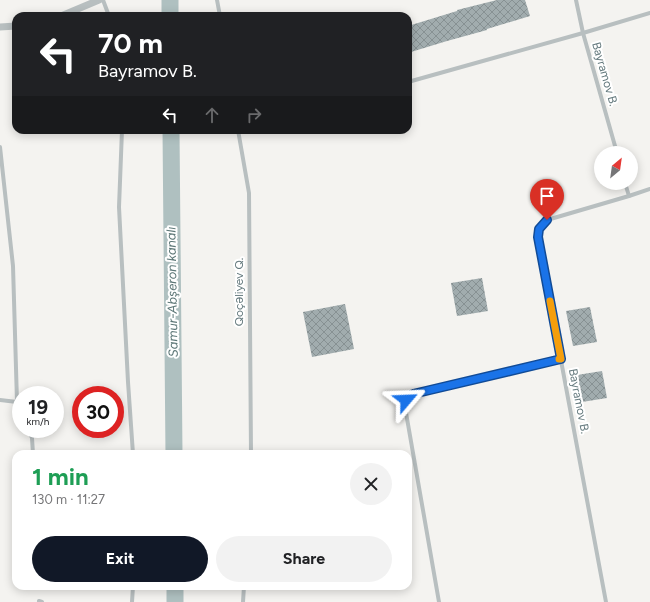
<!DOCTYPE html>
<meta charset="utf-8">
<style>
:root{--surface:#fff;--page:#f2f2f2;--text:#202124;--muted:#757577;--accent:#111827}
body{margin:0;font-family:Figtree,sans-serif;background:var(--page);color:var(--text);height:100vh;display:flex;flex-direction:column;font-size:15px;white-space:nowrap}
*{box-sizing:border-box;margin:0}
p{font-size:13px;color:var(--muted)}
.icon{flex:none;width:22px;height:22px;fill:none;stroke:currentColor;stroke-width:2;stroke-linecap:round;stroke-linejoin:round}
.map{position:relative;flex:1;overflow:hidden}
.sheet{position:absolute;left:12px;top:450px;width:400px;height:140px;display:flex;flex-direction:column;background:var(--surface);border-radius:12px;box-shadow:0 2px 10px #0003}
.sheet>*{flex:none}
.top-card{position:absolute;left:12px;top:12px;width:400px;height:122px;border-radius:12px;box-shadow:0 2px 10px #0003;background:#202124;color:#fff;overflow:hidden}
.needle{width:26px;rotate:29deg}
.tools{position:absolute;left:594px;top:146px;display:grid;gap:8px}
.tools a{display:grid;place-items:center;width:44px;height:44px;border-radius:50%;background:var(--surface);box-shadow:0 2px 10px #0003;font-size:20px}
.speed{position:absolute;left:12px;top:386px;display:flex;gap:8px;font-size:20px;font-weight:700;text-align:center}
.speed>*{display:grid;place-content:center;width:52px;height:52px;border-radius:50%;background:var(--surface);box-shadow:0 2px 10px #0003;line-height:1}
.speed small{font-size:10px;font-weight:400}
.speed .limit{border:6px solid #d22;background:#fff;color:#111}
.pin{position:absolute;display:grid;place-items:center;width:34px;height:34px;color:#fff;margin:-41px -17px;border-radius:50% 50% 50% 0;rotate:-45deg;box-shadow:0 0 4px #0007}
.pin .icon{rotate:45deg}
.me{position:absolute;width:44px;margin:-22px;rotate:64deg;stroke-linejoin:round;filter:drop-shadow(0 0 3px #0008)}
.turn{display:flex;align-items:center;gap:14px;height:84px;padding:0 20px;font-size:18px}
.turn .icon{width:52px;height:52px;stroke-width:2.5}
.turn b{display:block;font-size:28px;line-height:34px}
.lanes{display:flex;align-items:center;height:38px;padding:0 20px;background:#0003;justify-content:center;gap:20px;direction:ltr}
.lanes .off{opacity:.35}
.round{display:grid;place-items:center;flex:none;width:42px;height:42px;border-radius:21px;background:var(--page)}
.summary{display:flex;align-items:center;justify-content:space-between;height:68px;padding:0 20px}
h1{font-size:24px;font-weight:700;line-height:30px;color:#1e9e55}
.button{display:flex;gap:8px;margin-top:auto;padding:8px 20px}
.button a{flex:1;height:46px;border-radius:24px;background:var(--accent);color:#fff;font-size:16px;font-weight:700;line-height:46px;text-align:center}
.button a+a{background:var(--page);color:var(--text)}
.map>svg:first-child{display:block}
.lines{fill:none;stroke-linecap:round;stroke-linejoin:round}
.canal{stroke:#afc0c0;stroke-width:17}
.building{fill:url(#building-cross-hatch)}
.minor{stroke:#b8bfc0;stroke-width:4}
.tertiary{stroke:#b8bfc0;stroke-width:7}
.route-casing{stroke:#114b97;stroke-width:10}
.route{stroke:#1a73e8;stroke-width:7}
.slow{stroke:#f59e0b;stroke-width:7}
.labels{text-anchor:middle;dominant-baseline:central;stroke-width:4;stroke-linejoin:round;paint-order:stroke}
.street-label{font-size:12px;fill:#657a7e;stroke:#fff}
.water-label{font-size:13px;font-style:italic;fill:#5c7676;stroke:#fff}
</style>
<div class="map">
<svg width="650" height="602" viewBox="0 0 650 602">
<defs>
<pattern id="building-cross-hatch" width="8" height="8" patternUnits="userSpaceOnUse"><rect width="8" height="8" fill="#a1acae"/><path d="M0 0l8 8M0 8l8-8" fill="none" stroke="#879193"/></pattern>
</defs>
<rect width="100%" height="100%" fill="#f4f3f0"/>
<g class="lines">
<g class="canal">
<polyline points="170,0 170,16"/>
<polyline points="171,130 174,454"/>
<polyline points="175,586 175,602"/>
</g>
</g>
<g class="building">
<polygon points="497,0 525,0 530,16 487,29 487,30 447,41 411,52 408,41 408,26 457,11 457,10"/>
<polygon points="482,278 488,311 457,316 451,283"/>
<polygon points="345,304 354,349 312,357 303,312"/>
<polygon points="590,307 597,342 573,346 566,311"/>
<polygon points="602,371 607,398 582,402 577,375"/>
</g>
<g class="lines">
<g class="minor">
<polyline points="103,0 109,16"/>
<polyline points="217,0 220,16"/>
<polyline points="576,0 583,33 617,153"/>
<polyline points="408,82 583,33 650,13"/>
<polyline points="122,130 119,207 128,382 133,454"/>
<polyline points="238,130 249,193 251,454"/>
<polyline points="0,147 13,266 17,402 21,412"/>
<polyline points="625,183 629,196"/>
<polyline points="0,400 17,402"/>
<polyline points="28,429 32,438 33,454"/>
<polyline points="39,601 42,602"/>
<polyline points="132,602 133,586"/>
<polyline points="243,602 244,586"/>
<polyline points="439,602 405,407 406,400 413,394 561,359"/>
<polyline points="606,602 538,237 539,229 547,220 629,196 650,189"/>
</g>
<g class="tertiary">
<polyline points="61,16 99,0"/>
<polyline points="0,27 16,26"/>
</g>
</g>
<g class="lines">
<defs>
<polyline id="route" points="406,400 413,394 561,359 538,237 539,229 547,220"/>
</defs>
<use href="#route" class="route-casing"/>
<use href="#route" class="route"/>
<polyline class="slow" points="550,301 561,359 559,359"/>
</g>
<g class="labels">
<g class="street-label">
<text transform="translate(605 74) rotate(74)">Bayramov B.</text>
<text transform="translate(239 292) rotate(-90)">Qoçəliyev Q.</text>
<text transform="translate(579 401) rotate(79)">Bayramov B.</text>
</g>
<g class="water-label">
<text transform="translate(172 292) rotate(-91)">Samur-Abşeron kanalı</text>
</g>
</g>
</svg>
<div class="tools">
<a><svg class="needle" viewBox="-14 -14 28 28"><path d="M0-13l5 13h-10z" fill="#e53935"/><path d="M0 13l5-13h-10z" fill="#757577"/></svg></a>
</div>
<div class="speed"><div>19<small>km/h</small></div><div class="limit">30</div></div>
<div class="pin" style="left:547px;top:220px;background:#d93025"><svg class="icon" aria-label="arrive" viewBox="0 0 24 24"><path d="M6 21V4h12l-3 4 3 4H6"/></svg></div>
<svg class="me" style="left:406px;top:400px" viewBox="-20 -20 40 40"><path d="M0-17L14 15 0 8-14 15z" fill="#1a73e8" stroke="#fff" stroke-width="4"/></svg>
<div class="top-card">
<div class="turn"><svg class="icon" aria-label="left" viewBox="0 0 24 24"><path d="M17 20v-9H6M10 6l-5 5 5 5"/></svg><div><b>70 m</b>Bayramov B.</div></div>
<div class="lanes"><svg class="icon" aria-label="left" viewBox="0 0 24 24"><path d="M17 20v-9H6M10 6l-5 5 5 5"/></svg><svg class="icon off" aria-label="ahead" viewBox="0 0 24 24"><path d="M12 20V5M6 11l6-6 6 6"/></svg><svg class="icon off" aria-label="right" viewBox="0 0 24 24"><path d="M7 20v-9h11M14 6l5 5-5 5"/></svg></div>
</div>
<section class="sheet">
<div class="summary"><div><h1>1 min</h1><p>130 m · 11:27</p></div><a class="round"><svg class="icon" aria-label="close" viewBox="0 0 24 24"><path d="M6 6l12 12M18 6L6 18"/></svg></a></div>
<div class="button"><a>Exit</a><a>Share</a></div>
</section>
</div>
